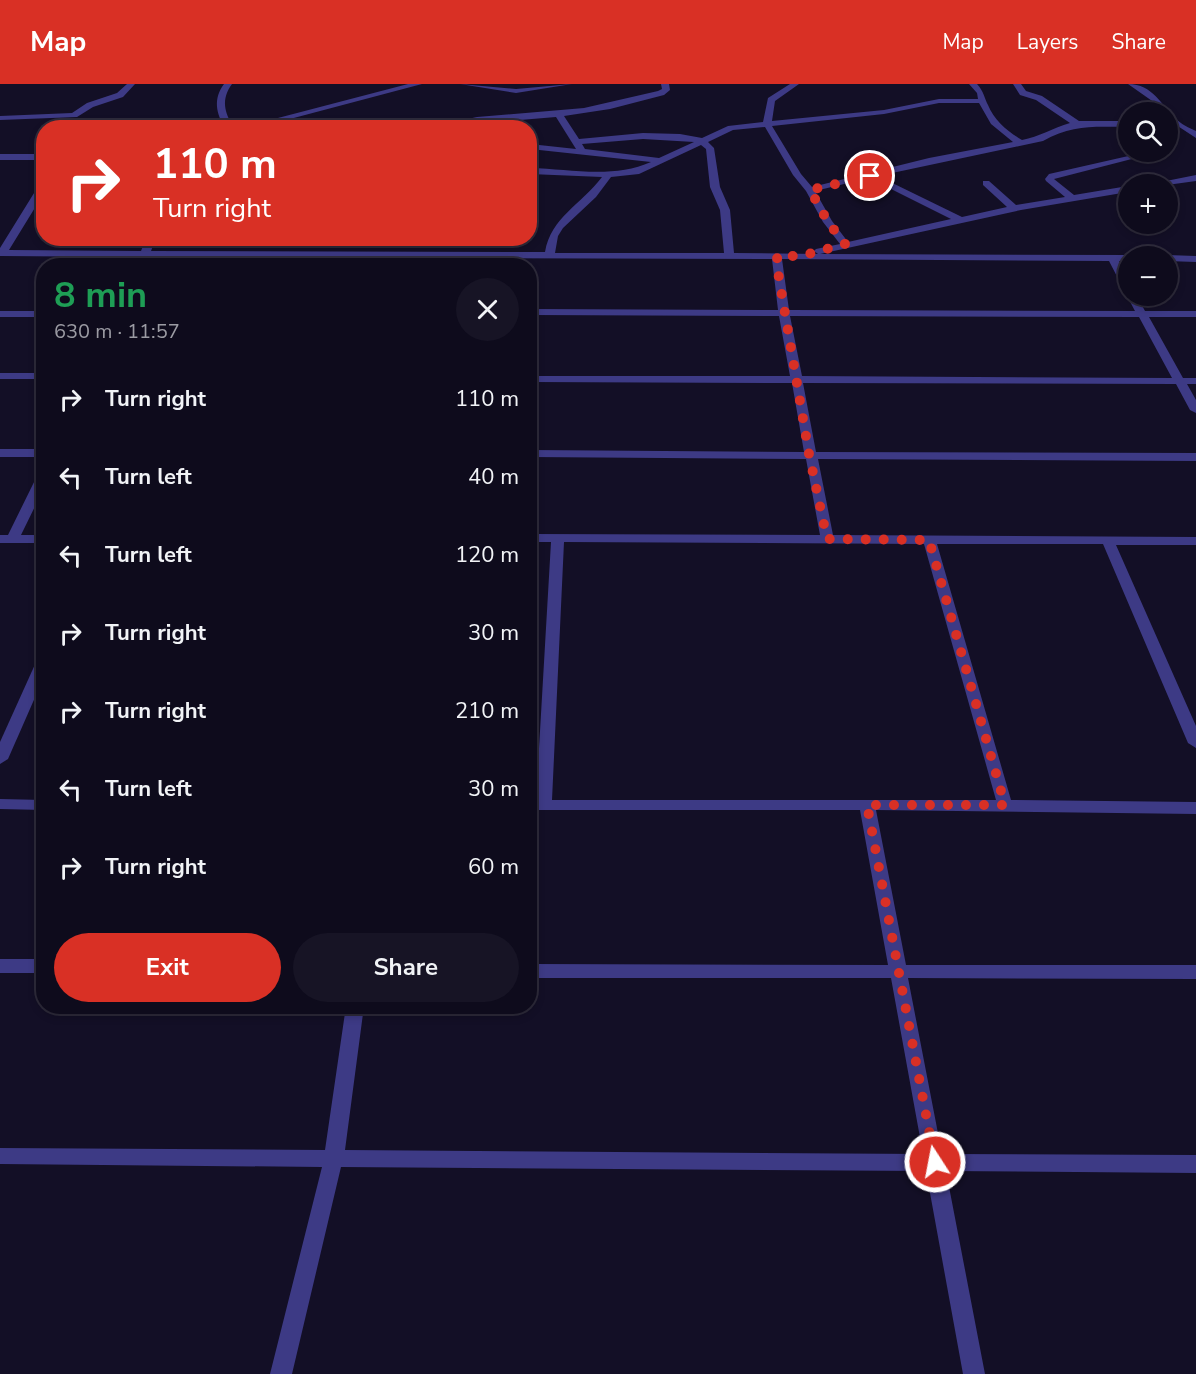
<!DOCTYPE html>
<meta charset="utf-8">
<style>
:root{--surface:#0e0b1c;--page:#171425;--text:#f1f3f6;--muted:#9b9ba3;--line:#2e2b3b;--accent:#d93025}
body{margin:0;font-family:"Nunito Sans",sans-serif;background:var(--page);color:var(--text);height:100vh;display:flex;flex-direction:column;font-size:22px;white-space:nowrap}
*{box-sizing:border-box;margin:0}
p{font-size:20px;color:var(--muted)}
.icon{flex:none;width:33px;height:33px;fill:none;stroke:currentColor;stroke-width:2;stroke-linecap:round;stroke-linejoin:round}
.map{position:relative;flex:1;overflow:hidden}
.panel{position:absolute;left:36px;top:174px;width:501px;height:756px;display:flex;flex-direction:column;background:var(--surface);border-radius:24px;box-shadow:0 3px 9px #0003,0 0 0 2px var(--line)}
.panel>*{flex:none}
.hud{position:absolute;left:36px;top:36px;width:501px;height:126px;border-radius:24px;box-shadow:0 3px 9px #0003,0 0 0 2px var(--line);background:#d93025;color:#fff;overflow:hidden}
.controls{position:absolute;left:1118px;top:18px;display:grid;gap:12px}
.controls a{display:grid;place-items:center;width:60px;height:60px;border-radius:50%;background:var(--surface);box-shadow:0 3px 9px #0003,0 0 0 2px var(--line);font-size:30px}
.pin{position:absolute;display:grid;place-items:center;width:51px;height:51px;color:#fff;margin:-26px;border:3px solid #fff;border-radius:50%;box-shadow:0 2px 6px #0007}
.me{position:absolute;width:66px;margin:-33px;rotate:349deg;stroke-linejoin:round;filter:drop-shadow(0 0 4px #0008)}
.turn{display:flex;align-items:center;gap:21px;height:126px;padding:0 18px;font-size:27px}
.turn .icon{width:78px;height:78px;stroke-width:2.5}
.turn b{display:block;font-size:42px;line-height:51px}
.round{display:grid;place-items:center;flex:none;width:63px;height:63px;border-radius:32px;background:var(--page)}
.headline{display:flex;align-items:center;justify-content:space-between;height:102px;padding:0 18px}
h1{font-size:36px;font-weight:700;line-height:45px;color:#1e9e55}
.button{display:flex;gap:12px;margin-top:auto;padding:12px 18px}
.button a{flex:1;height:69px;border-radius:36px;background:var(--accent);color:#fff;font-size:24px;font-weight:700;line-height:69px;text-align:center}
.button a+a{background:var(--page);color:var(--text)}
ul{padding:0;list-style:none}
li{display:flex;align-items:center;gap:18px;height:78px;padding:0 18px}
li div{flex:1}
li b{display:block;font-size:22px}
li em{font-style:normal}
header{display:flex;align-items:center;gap:36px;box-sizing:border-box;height:84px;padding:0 30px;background:var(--accent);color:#fff}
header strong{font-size:28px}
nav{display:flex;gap:33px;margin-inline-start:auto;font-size:21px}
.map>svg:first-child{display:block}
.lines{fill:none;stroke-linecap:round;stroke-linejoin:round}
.minor{fill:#3d3a85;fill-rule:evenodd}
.route{stroke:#d93025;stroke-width:10;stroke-dasharray:0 18}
</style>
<header>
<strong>Map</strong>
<nav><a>Map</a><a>Layers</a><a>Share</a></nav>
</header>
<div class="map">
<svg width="1196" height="1290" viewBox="0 0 1196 1290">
<rect width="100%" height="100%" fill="#130f26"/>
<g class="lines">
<g class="minor">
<polygon points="127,0 135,0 123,13 93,23 77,33 0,36 0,32 72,29 87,19 117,9"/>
<path d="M224 0H232C221 15 224 28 234 44H225C216 29 213 15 224 0Z"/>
<polygon points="408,0 422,0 256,44 240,44"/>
<polygon points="460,0 516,5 572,0 516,9"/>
<path d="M661 0H669L670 6 664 11 610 25 564 32 579 55 643 49 680 50 702 54 728 42 763 38 768 14 790 0H799L775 17 772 37 884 26 939 15H978L977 9 969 0H977C984 8 984 13 988 21 994 36 1008 48 1022 56 1039 53 1053 44 1070 39L1036 16 1020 11 1013 0H1021L1026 7 1042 12 1079 37H1128V43C1095 43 1073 40 1043 57L878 92 962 133 1007 123 983 101V97H989L1016 121 1065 113 1046 97 1045 95 1049 90 1146 68H1159L1054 95 1074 111 1128 102V108L1021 126 820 170 1128 171 1132 172H1128V177H1119L1128 194V207L1123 204 1109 177 782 175 789 226 1135 227 1127 212 1128 210 1137 212 1145 227H1196V233H1149L1183 294H1196V300H1187L1196 316V329L1190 326 1176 300 803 299 816 368 1196 369V377L818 375 833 451 1196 453V461H1116L1196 642V664L1188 659 1103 460H937L1011 716 1196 718V730L876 726 906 881H1196V895L908 894 942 1070 1196 1071V1089L946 1087 985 1290H963L926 1087 341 1083 292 1290H270L322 1083 0 1080V1064L325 1066 346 922H364L345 1066 923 1070 891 894H530V880L888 881 860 726H530V716H536L551 458H530V450L820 451 806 375 530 373V366L804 368 792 299 530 298V292H790L779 232 530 231V225L778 226 772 175 149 173 145 182H135L139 173 0 172V164L39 101 44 98V109L9 166 141 167 146 154H156L151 167 545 168C551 133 581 121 602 93L530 90V84C570 85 613 95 651 78L530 65V60L576 65 556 33 426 44 477 33 584 24 658 7 662 5ZM939 19H979L991 40 1013 58 929 74 812 103 801 90 772 42 884 30ZM765 43 793 91 806 107 823 138 840 160 816 165 814 167 818 170 734 169 730 126 720 103 714 64 708 58 733 46ZM643 55 694 58 659 74 585 65 582 60ZM701 61 706 65 710 103 720 126 724 169H555L558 152 563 144 596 113 611 93 639 90ZM869 94 951 135 848 158 832 137 815 107ZM790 232 1139 233 1172 294 802 292ZM564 458 924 460 996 716H552Z"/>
<path d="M1128 0C1153 0 1161 21 1176 35 1181 40 1189 44 1196 47V54L1167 35V28H1162L1155 19Z"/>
<rect x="0" y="70" width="44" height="6"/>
<polygon points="1196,91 1196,97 1167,101 1151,100"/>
<polygon points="1167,171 1196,172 1196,178 1167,177 1167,172 1163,172"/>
<rect x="0" y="227" width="44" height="6"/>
<rect x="0" y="289" width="44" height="6"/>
<rect x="0" y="365" width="44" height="8"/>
<polygon points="44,386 44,404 21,451 44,451 44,459 0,459 0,451 8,451 38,390"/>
<polygon points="44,572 44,593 8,675 0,680 0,658 37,576"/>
<polygon points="0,715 44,716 44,726 0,725"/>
<rect x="0" y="875" width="44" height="14"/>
</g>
</g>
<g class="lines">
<polyline class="route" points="870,92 810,106 828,138 845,160 801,172 777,172 778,188 809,370 827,455 929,456 1005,721 867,721 935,1078"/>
</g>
</svg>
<div class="controls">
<a><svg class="icon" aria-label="search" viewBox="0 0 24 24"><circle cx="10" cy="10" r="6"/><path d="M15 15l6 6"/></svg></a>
<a>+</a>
<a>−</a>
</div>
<div class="pin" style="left:870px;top:92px;background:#d93025"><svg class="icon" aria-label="arrive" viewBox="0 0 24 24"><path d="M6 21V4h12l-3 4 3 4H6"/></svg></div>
<svg class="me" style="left:935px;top:1078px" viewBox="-20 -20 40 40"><circle r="17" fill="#d93025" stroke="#fff" stroke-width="3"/><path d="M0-11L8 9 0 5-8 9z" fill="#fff"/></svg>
<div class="hud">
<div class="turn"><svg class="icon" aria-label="right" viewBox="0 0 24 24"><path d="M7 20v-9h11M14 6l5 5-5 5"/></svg><div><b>110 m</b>Turn right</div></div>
</div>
<section class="panel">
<div class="headline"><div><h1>8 min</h1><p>630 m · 11:57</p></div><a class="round"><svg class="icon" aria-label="close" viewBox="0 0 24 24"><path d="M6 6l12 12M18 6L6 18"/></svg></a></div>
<ul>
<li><svg class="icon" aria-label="right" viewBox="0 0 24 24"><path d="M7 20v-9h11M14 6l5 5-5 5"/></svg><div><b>Turn right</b></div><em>110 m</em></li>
<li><svg class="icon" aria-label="left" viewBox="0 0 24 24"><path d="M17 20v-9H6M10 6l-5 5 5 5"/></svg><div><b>Turn left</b></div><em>40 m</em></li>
<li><svg class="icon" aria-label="left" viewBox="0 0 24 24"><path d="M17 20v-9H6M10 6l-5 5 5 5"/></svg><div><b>Turn left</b></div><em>120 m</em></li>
<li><svg class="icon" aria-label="right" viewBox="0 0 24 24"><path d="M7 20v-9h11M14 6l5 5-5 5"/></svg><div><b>Turn right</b></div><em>30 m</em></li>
<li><svg class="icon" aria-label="right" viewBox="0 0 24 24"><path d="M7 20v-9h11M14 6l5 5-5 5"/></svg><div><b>Turn right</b></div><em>210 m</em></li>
<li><svg class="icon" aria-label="left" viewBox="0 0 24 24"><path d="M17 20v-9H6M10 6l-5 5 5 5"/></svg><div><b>Turn left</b></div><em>30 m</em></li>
<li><svg class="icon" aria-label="right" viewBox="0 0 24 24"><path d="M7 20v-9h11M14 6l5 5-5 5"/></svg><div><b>Turn right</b></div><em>60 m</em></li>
</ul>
<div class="button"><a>Exit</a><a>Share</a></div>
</section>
</div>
